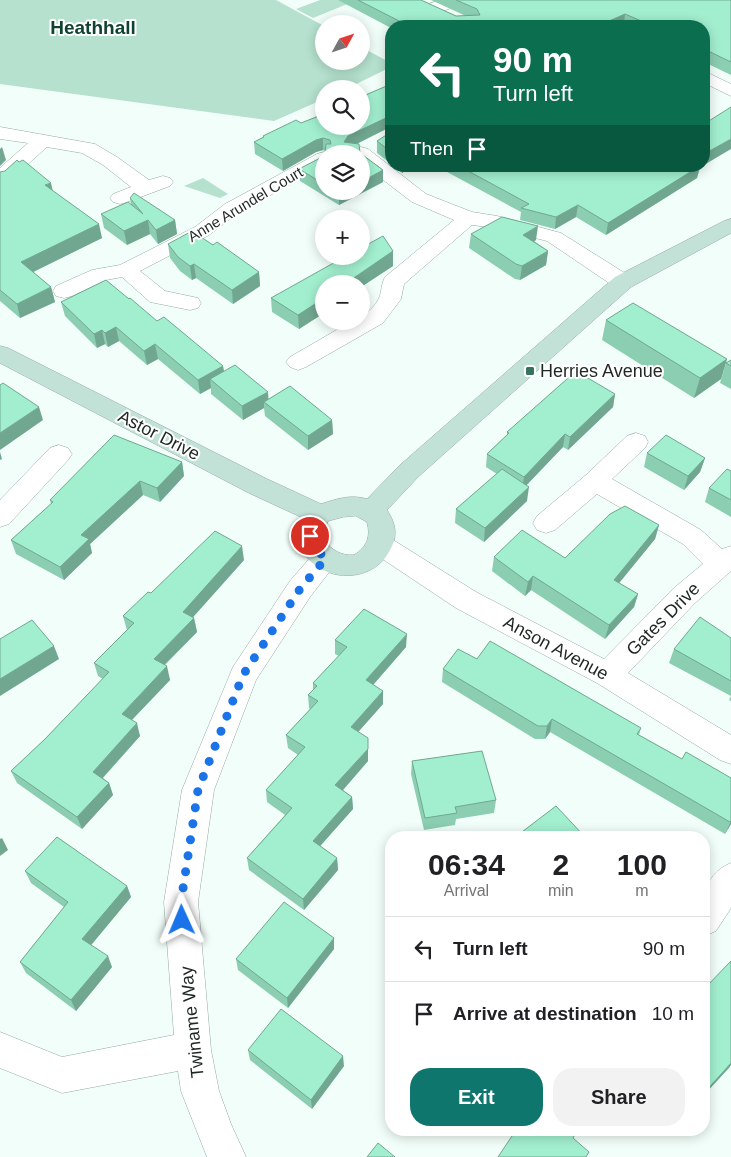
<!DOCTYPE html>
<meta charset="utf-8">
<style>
:root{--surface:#fff;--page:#f2f2f2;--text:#202124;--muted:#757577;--line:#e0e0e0;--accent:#0f766e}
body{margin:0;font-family:Arial,sans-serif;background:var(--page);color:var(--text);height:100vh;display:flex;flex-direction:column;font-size:19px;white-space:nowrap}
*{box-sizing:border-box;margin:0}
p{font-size:16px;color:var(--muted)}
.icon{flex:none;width:28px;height:28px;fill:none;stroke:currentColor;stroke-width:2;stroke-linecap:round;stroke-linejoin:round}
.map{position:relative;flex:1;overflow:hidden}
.drawer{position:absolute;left:385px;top:831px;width:325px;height:305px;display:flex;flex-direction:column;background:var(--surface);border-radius:20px;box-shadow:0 2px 12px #0003}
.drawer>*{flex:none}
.hud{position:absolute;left:385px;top:20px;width:325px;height:152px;border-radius:20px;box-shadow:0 2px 12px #0003;background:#0b6e4f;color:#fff;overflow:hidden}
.needle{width:32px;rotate:50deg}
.controls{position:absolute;left:315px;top:15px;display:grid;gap:10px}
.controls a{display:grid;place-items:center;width:55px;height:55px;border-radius:50%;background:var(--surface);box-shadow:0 2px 12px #0003;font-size:25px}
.pin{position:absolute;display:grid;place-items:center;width:42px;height:42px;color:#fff;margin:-21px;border:2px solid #fff;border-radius:50%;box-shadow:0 1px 5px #0007}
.me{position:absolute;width:55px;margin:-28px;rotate:359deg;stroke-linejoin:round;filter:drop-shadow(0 0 4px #0008)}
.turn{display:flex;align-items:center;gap:18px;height:105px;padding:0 25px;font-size:22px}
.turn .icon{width:65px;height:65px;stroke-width:2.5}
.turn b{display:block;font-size:35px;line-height:42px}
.then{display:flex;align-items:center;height:48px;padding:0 25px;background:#0003;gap:10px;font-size:19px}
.eta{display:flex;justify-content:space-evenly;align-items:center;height:85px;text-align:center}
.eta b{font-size:30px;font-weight:600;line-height:35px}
.cta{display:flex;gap:10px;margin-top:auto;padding:10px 25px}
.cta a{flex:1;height:58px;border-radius:20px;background:var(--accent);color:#fff;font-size:20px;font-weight:600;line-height:58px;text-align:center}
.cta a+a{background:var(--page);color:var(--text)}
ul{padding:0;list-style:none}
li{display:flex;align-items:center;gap:15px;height:65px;padding:0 25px;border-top:1px solid var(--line)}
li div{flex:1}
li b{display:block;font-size:19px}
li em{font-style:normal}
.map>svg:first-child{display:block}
.green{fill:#b5e1ce}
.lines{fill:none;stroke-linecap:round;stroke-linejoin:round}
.street-casing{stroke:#96aaa1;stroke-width:1}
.secondary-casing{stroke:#96aaa1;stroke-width:1}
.street{fill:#fff;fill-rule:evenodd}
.secondary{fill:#c3e2d7;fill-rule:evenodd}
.wall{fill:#8bceb2}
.shaded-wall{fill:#71a791}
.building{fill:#a2efcf;stroke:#71a791}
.route{stroke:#1a73e8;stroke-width:9;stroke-dasharray:0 16.2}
.poi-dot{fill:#37725c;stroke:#fff;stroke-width:2}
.labels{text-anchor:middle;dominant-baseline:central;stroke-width:4;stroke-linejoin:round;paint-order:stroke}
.far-street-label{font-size:15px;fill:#1f2723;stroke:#fff}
.poi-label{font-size:18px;fill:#1f2723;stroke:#fff;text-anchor:start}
.street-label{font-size:18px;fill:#1f2723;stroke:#fff}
.far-district-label{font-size:19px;font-weight:bold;fill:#104231;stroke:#fff}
</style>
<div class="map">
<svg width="731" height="1157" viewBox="0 0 731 1157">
<rect width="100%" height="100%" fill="#f2fef9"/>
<g class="green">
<polygon points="0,0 276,0 324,26 324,61 361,61 361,47 391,63 391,67 346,89 324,89 324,99 274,121 0,84"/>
<polygon points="320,0 357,0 313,18 296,9"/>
<polygon points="203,178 228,194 220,198 184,186"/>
</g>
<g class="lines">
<defs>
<g id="street">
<path d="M440 0H462C456 8 436 15 426 13L424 9 426 5Z"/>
<polygon points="704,71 731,84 731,96 704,83"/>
<polygon points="0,127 95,144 117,157 149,180 163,176 170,178 173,182 170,186 127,202 120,204 113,202 110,198 113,194 131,187 103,165 82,153 47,147 7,183 0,185 0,168 28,143 0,139"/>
<path d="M361 147 368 149 426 194 472 212 497 216 561 233 631 277 634 282 631 287 623 289 615 287 547 241 496 228 472 225 404 284 401 299 383 323 306 367 298 370 290 367 286 362 290 357 352 321H361V316C368 313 376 305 379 298 382 291 381 284 385 277L454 220 412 202 361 163V154L351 153 354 149Z"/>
<polygon points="324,152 330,154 324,154 324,166 239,212 209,235 140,271 165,291 198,298 201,303 198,308 190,310 150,302 122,277 106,280 72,296 64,298 56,296 53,291 56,286 92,270 120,265 195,227 225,204 317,154"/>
<polygon points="636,433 645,436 648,442 645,448 612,479 701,530 722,549 731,546 731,571 695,603 628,673 731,735 731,764 720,760 597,683 456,608 372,552 368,545 372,538 381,535 390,538 476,592 604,659 675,587 703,564 683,544 597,494 555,530 546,533 537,530 533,523 537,516 586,475 627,436"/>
<polygon points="59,445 68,448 72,454 68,460 9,524 0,527 0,500 50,448"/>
<polygon points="326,548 336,551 340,558 310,597 256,680 214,790 198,902 211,1050 219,1091 231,1124 246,1157 207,1157 181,1091 178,1071 62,1093 0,1068 0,1032 62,1057 174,1035 164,902 182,790 233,667 290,581 316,551"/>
<path d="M731 863V908L716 931 704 936C702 908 700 875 731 863Z"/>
</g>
<path id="secondary" d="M731 219V233L631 287 418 477 387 510C396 524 398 536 390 550 373 584 321 584 302 550 300 545 297 541 297 536 296 529 300 523 303 518L249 493 0 363V346L8 348 267 479 321 504C337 499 350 494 367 499L400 465 615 277 724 221ZM356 516 367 522C371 537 367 547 354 555 341 556 332 550 325 541L324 532 328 521 343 517Z"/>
</defs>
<use href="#street" class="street-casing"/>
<use href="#secondary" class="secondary-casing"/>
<use href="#street" class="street"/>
<use href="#secondary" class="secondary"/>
</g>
<g class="wall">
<polygon points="338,0 421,0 456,16 466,16 431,0 731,0 731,75 704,62 704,26 626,26 624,25 621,26 391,26 391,28"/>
<polygon points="391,84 391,128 390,127 357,144 360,153 383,170 383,182 339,205 300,181 299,169 324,156 324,191 361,191 325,151 323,150 316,152 283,171 255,154 254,142 263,137 263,136 301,123"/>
<polygon points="391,132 391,164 377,153 377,141"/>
<polygon points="394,166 414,166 402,173"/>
<polygon points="436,166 701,166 700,167 697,178 606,235 576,217 555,229 520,220 521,212"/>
<polygon points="0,172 52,190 102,238 33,272 51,287 55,302 20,318 0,301"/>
<polygon points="130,198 175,220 177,234 158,244 150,234 127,245 104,228 101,214 131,205"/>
<polygon points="471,234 536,240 534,241 548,251 546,265 520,280 515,279 469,248"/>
<polygon points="168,244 213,245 259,272 260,286 233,304 196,278 192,280 180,271 170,258"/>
<polygon points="393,251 393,266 361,287 361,284 324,284 324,313 299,329 272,312 271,298"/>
<polygon points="61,302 157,321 223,366 224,371 268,399 332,420 333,434 308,450 265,416 264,408 243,420 211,394 211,388 200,394 158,359 147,365 119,341 108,347 105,344 97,348 65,316"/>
<polygon points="606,320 727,359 721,379 694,398 602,340"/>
<polygon points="731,360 731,389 720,383 726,363"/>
<polygon points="615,394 613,407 568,450 563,447 526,485 527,501 484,542 455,523 456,509 497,474 486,467 487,454 507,435 507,432"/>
<polygon points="647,453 705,458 700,472 684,490 644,467"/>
<polygon points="182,462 184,476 160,502 143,495 90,544 92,553 64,580 16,554 11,540 51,504 50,500"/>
<polygon points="731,471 731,517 705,502 709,488"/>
<polygon points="659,525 655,539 619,583 638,594 634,607 605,639 531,590 525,596 492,571 494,557 565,558"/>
<polygon points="244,560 193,617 194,618 197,632 165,665 170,680 132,720 140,736 103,778 109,783 113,795 82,829 17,783 11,771 45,739 103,679 98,676 94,663 127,630 123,616 151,593"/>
<polygon points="731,638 731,701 729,700 731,696 669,663 674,649"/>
<polygon points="335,640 406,647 373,685 383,691 383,704 358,732 368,761 343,790 352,797 353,809 320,846 337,858 338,870 304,910 249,870 247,858 285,815 267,802 266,790 298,755 288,748 286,735 310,709 309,708 308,695 313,690 313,683 339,656 335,654"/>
<polygon points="477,659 641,728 639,735 682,759 731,778 731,824 725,834 550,732 545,739 535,739 442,682 443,669"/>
<polygon points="412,761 496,800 494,813 456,819 455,825 424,830 411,774"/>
<polygon points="25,871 127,886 131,897 91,945 112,967 76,1011 26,973 20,962 64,907 31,883"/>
<polygon points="334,938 334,949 288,1008 238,970 236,959"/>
<polygon points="248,1050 344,1066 312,1109 250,1060"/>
</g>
<g class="shaded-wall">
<polygon points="625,14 624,25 621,26 598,26"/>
<polygon points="390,116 390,127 348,148 344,142 348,136"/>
<polygon points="323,138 323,150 316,152 283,171 282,159 316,140"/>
<polygon points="731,139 731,149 704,165 704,154"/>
<polygon points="2,147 6,160 0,166 0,149"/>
<polygon points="402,166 414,166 402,173"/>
<polygon points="691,166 701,166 700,167 697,178 606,235 608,223"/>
<polygon points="383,170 383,182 339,205 339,193 343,191 361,191 361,182"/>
<polygon points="51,183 54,196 45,185"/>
<polygon points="578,205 576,217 555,229 556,217"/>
<polygon points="148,220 150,234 127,245 124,231"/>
<polygon points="175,220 177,234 158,244 156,230"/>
<polygon points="99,224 102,238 25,276 21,262"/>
<polygon points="538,226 536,240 521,249 523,235"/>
<polygon points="393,251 393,266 361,287 361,284 345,284"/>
<polygon points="548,251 546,265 520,280 522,266"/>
<polygon points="194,264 196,278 192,280 190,266"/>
<polygon points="259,272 260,286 233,304 232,290"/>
<polygon points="51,287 55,302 20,318 17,304"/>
<polygon points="324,298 324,313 299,329 298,315"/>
<polygon points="116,327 119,341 108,347 105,333"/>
<polygon points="102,330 105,344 97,348 94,334"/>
<polygon points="155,344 158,359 147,365 144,351"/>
<polygon points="727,359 721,379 694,398 700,378"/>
<polygon points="223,366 225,380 210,379 211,388 200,394 198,380"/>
<polygon points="268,392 269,406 264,402 264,408 243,420 242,406"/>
<polygon points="615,394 613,407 568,450 570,437"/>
<polygon points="39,407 43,420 0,450 0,433"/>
<polygon points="332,420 333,434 308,450 308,436"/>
<polygon points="565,434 563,447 522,490 524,477"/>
<polygon points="0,452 2,459 0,460"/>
<polygon points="705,458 700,472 684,490 688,476"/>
<polygon points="182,462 184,476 160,502 157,488"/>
<polygon points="140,481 143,495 90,544 92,553 64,580 60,567 81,535"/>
<polygon points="529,487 527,501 484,542 485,528"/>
<polygon points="659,525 655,539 611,593 614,580"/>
<polygon points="242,546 244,560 186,625 183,612"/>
<polygon points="533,576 531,590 525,596 528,582"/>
<polygon points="638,594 634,607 605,639 609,625"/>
<polygon points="194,618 197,632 157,672 154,659"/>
<polygon points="407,634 406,647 366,693 366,680"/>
<polygon points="54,646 59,659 0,696 0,679"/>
<polygon points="167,666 170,680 125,727 122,714"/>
<polygon points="383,691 383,704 351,740 351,727"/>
<polygon points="552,719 550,732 545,739 547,726"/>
<polygon points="137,723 140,736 97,784 93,772"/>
<polygon points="368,749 368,761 336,798 335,785"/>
<polygon points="109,783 113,795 82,829 77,817"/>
<polygon points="352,797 353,809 314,853 313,841"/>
<polygon points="731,821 731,824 725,834"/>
<polygon points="2,838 8,850 0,856 0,839"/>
<polygon points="337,858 338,870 304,910 303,899"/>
<polygon points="127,886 131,897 87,950 82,939"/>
<polygon points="334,938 334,949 288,1008 287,998"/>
<polygon points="108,956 112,967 76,1011 71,1000"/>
<polygon points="343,1056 344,1066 312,1109 311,1100"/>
<polygon points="731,1063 731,1065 729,1068 704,1095 704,1093"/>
</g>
<g class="building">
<polygon points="358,0 421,0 456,16 480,15 477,9 456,0 731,0 731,62 704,49 704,26 653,26 625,14 598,26 409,26"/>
<polygon points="391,84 391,116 390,116 348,136 344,142 359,144 360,153 383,170 361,182 361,154 325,154 326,144 331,144 330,140 323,138 316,140 282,159 254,142 264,137 263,136 296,120 301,123 324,114 324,126 361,126 361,97"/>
<polygon points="731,107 731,139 704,154 704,124"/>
<polygon points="391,132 391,152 377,141"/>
<polygon points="324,156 324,184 299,169"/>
<polygon points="17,160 19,162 23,160 51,183 45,185 99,224 21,262 51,287 17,304 0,290 0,172 5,171"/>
<polygon points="459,166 700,166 608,223 578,205 556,217 521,208 529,204"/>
<polygon points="134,193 175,220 156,230 148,220 124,231 101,214 128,202 143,214 130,198"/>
<polygon points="502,217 538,226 523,235 548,251 522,266 516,264 471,234"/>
<polygon points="192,231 213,245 217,242 259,272 232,290 194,264 190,266 178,257 168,244"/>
<polygon points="383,236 393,251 345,284 324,284 324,298 298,315 271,298 346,256 361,256 361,248"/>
<polygon points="106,280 129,299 130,298 157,321 164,317 223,366 198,380 155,344 144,351 116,327 105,333 102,330 94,334 61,302"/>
<polygon points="633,303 727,359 700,378 606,320"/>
<polygon points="731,360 731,366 726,363"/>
<polygon points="235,365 268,392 242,406 210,379"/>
<polygon points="576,371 615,394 570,437 565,434 524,477 487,454 509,433 507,432"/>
<polygon points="3,383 39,407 0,433 0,385"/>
<polygon points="290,386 332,420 308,436 264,402"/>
<polygon points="114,435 182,462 157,488 140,481 81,535 89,539 60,567 11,540 53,502 50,500"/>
<polygon points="666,435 705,458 688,476 647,453"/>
<polygon points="502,469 529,487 485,528 456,509"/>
<polygon points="727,469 731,471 731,500 709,488"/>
<polygon points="625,506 659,525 614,580 638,594 609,625 533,576 528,582 494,557 522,530 565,558 610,514"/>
<polygon points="215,531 242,546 183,612 194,618 154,659 167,666 122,714 137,723 93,772 109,783 77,817 11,771 45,739 109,672 94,663 134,623 123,616 148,592 151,593"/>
<polygon points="364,609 407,634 366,680 383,691 351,727 368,738 368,749 335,785 352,797 313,841 337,858 303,899 247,858 292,808 266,790 305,747 286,735 318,701 308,695 317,686 313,683 347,647 335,640"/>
<polygon points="700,617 731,638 731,681 674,649"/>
<polygon points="32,620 54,646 0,679 0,639"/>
<polygon points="490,641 641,728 637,734 682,759 686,752 731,778 731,821 730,822 552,719 547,726 538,726 443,669 458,649 477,659"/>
<polygon points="482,751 496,800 455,807 457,813 425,818 412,761"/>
<polygon points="556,806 586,838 514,838"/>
<polygon points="57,837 127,886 82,939 108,956 71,1000 20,962 68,902 25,871"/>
<polygon points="284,902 334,938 287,998 236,959"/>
<polygon points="731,961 731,1063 704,1093 704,989"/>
<polygon points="281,1009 343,1056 311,1100 248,1050"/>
<polygon points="516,1130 577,1130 573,1138 589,1152 586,1157 498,1157"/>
<polygon points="378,1143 395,1157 367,1157"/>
</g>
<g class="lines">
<polyline class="route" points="182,920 181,902 198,790 243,675 300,589 326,558 316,550 310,536"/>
</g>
<rect class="poi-dot" x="525" y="366" width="10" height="10" rx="2.5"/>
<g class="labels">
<g class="far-street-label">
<text transform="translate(245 204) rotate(-31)">Anne Arundel Court</text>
</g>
<g class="poi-label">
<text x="540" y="371">Herries Avenue</text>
</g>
<g class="street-label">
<text transform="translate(159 435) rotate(27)">Astor Drive</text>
<text transform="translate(663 619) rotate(-45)">Gates Drive</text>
<text transform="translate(556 648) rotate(28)">Anson Avenue</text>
<text transform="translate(192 1022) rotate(-96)">Twiname Way</text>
</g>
<g class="far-district-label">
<text x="93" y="27">Heathhall</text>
</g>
</g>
</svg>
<div class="controls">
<a><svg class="needle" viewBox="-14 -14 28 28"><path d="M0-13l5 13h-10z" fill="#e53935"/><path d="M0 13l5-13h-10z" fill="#757577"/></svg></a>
<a><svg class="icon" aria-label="search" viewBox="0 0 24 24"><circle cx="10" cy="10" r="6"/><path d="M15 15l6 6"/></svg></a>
<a><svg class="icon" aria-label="layers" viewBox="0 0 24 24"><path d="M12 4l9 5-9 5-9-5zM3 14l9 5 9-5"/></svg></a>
<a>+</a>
<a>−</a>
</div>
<div class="pin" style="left:310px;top:536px;background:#d93025"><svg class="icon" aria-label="arrive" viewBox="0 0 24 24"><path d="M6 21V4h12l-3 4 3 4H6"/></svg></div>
<svg class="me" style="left:182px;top:920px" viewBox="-20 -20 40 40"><path d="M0-17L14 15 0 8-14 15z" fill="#1a73e8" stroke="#fff" stroke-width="4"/></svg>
<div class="hud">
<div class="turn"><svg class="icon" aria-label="left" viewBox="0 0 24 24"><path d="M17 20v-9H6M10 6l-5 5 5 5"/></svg><div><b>90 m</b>Turn left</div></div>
<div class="then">Then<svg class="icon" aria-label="arrive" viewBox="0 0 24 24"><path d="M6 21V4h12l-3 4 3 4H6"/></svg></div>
</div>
<section class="drawer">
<div class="eta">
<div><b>06:34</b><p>Arrival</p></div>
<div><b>2</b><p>min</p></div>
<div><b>100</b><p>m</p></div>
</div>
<ul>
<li><svg class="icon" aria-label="left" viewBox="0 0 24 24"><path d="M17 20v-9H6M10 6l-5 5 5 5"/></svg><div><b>Turn left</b></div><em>90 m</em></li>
<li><svg class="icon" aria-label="arrive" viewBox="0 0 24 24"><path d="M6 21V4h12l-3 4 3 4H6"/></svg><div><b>Arrive at destination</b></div><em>10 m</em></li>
</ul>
<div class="cta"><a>Exit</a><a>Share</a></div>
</section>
</div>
